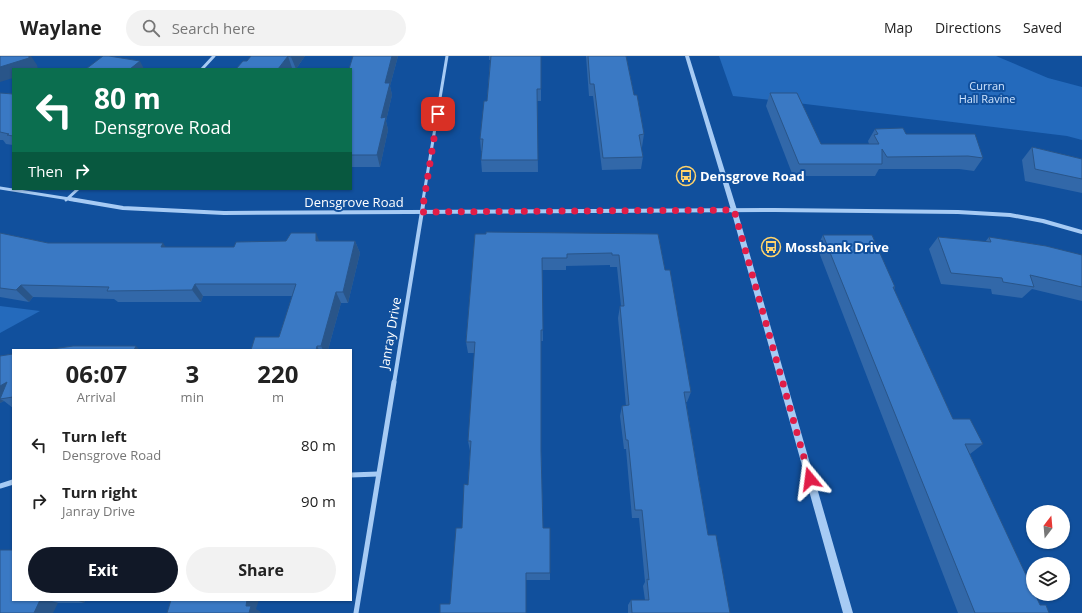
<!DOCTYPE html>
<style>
:root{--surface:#fff;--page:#f2f2f2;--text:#222;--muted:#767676;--line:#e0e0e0;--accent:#111827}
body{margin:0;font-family:"Open Sans",sans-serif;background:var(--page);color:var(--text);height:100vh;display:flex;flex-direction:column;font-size:15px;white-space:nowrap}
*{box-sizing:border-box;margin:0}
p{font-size:13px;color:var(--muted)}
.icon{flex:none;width:22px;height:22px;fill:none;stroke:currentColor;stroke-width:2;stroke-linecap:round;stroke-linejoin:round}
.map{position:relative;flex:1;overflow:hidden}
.sheet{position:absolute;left:12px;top:293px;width:340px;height:252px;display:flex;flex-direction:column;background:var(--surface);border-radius:0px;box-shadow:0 1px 3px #0004}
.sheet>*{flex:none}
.hud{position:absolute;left:12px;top:12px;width:340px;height:122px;border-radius:0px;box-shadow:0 1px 3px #0004;background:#0b6e4f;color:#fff;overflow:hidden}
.needle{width:26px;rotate:16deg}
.buttons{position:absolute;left:1026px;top:449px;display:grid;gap:8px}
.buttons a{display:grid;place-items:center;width:44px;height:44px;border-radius:50%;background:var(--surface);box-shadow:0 1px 3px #0004;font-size:20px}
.pin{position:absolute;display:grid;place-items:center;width:34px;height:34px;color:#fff;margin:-17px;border-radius:8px;box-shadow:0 2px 6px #0006}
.me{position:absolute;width:44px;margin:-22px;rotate:344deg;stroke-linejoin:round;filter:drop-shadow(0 0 3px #0008)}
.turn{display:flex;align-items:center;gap:14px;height:84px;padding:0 16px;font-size:18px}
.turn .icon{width:52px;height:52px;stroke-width:2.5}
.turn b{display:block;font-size:28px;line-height:34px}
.then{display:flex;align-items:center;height:38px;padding:0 16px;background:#0003;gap:8px;font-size:15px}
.eta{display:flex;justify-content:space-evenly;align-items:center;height:68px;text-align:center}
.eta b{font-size:24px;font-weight:700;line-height:28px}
.action{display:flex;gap:8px;margin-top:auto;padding:8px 16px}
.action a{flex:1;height:46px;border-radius:24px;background:var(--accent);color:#fff;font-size:16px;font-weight:700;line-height:46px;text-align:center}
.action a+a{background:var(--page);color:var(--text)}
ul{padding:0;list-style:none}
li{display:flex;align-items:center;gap:12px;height:56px;padding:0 16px}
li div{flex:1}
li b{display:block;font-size:15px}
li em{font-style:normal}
header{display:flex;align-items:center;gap:24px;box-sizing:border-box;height:56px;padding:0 20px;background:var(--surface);border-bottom:1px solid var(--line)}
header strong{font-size:19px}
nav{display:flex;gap:22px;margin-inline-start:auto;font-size:14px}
.search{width:280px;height:36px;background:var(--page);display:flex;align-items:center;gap:10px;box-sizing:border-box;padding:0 14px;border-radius:22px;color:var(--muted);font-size:15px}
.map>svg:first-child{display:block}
.green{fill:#246abc}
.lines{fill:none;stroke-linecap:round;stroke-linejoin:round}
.minor-far2{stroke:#a7cbf4;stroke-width:3}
.minor-far1{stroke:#a7cbf4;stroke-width:4}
.minor{stroke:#a7cbf4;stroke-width:5}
.tertiary{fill:#a7cbf4;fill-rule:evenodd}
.wall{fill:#3268a9}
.shaded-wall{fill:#295589}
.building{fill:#3a79c4;stroke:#295589}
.route{stroke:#e11d48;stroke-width:7;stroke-dasharray:0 12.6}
.labels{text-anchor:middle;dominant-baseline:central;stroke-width:4;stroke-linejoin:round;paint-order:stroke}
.far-park-label{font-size:11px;fill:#d0e5fe;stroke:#11509d}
.poi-label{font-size:13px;font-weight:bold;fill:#fff;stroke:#11509d;text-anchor:start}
.street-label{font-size:13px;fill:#fff;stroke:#11509d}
</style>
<header>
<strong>Waylane</strong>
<div class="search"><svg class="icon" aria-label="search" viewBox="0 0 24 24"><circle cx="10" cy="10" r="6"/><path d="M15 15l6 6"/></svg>Search here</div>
<nav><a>Map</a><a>Directions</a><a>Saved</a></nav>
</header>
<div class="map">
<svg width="1082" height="557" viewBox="0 0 1082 557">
<rect width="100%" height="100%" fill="#11509d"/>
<g class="green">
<polygon points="719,0 996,0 1048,22 1082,31 1082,84 1067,80 789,46 733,40"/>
<polygon points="0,250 40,255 0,277"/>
</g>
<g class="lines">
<g class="minor-far2">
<polyline points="202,13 214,0"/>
<polyline points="0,132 76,144"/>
<polyline points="66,144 78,133"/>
<polyline points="423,144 447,0"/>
</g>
<g class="minor-far1">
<polyline points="70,143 123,152 224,157 775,154 958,156 1010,159 1043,165 1082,176"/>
<polyline points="394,327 424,143"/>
</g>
<g class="minor">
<polyline points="351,419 378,418"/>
<polyline points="0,430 13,426"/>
<polyline points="356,557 394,326"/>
</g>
<polygon class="tertiary" points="685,0 689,0 737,154 853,557 843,557 731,154"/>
</g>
<g class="wall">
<polygon points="251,0 305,0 296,13 236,13 247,5"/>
<polygon points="353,0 398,0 390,30 392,39 386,65 388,74 380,111 351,111 351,13"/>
<polygon points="489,0 541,0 541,45 537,45 538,116 482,116 481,104 482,95 481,95 480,83 487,45 490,4 489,4"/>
<polygon points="586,0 626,0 634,39 644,78 642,91 641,91 643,101 641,113 602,114 593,40 589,40"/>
<polygon points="0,37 13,38 13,89 6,88 3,84 0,84"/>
<polygon points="770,37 821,88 869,88 868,85 875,73 906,78 983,102 974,115 959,113 879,113 875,120 793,120 766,50"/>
<polygon points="1032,91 1082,103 1082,137 1025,125 1022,104"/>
<polygon points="0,177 48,187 166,191 234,191 320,185 355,185 360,197 348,247 341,247 328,294 251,294 279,281 293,240 203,240 201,246 118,246 114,243 33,241 29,246 0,241"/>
<polygon points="475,178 658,178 665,214 691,336 687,346 686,346 708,479 730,557 628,557 628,549 631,544 645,544 643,530 645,526 639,462 632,462 626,393 624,393 620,360 622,350 626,350 618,262 620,250 621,250 617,211 610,211 610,209 566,210 566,214 542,214 543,285 541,285 541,395 543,472 550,517 550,524 526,524 450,548 462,472 468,429 470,395 468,385 475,297 468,297 466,286"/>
<polygon points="823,179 895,231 894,234 953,363 983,388 970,398 969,398 1040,549 1049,557 958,557 817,191"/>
<polygon points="938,181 985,186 989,181 1082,199 1082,245 1032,233 1022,242 992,238 991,233 941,228 929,193"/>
<polygon points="13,298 13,352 4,345 0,347 0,300"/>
<polygon points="13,544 85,544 84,547 58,547"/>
</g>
<g class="shaded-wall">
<polygon points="29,0 31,0 37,9 38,13 13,13 13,22 0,26 0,11"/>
<polygon points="288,0 292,12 291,13 278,13"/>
<polygon points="292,0 305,0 296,13 291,1"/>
<polygon points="392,0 398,0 390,30 392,39 386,65 388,74 380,111 377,99 385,27"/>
<polygon points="140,5 144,13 130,13"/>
<polygon points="316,177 321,189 316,185"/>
<polygon points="355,185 360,197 348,247 343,236"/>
<polygon points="163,187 171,199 161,191"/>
<polygon points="195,228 203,240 201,246 192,234"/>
<polygon points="21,229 33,241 29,246 16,234"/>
<polygon points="336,236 341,247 328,294 323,294 321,290"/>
<polygon points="136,290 140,294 134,294"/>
<polygon points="317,290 319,294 316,294"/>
<polygon points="7,326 0,343 4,345 0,347 0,330"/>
<polygon points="40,544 49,544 58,547 53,557 34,557"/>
<polygon points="76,544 85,544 84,547"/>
<polygon points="247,544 259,544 256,553 261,556 260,557 249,557 246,550"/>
</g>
<g class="building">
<polygon points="0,0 29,0 29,2 0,11"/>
<polygon points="103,0 109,0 140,5 130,13 86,13"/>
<polygon points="251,0 292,0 291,1 288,0 278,13 236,13 243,5 247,5"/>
<polygon points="353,0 392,0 385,27 390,27 381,62 386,61 377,99 351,99 351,13 349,13"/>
<polygon points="491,0 541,0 541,33 537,33 538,104 481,104 483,83 480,83 484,45 487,45"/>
<polygon points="588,0 626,0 634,39 637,39 644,78 639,79 643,101 603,102 594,28 590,28"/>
<polygon points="0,37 13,38 13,80 7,79 9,78 0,76"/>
<polygon points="770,37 797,37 821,88 879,88 874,79 878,78 875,73 903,72 906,78 975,78 983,102 968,100 887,101 882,93 882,108 799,108"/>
<polygon points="1032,91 1082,103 1082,123 1035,113"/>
<polygon points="486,176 658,178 665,214 670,214 691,336 684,336 708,479 716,479 730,557 632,557 631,544 649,544 647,523 649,524 642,454 635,454 628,384 626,384 622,350 629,349 620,250 624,250 619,199 612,199 612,197 567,198 567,202 542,202 543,274 541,274 541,395 543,472 550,472 550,517 526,517 526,557 440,557 440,548 450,548 456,472 462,472 464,428 468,429 471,385 468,385 475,286 466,286 475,178 486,178"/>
<polygon points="0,177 48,187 163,187 161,191 234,191 236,186 286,185 291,177 316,177 316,185 355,185 343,236 336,236 321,290 317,290 316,294 251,294 255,281 279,281 296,228 195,228 192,234 107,235 109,231 21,229 16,234 0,232"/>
<polygon points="823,179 872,179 895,231 893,231 953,363 970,363 983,388 965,388 1033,534 1033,538 1035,538 1040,549 1046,549 1049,557 975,557"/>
<polygon points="938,181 991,186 989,181 1046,190 1082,199 1082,231 1030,219 1034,231 1003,226 1002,222 951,217"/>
<polygon points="73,290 136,290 134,294 45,294"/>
<polygon points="13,298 13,341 0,343 7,326 0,330 0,300"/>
<polygon points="0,494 13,494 13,544 40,544 34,557 0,557"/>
<polygon points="171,544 247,544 246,550 251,550 249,557 167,557"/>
</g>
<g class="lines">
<polyline class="route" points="438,58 422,156 734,154 810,423"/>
</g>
<defs>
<symbol id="bus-ring" viewBox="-11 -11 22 22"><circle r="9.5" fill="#11509d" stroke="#ffd36b" stroke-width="1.5"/><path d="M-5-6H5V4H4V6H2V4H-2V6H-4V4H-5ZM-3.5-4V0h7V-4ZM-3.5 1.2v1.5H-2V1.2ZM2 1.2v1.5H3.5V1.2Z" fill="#ffd36b"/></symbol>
</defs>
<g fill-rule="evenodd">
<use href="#bus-ring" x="675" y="109" width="22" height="22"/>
<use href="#bus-ring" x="760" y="180" width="22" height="22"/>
</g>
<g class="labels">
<g class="far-park-label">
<text x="987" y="29">Curran<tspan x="987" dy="13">Hall Ravine</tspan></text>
</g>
<g class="poi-label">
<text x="700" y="120">Densgrove Road</text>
<text x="785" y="191">Mossbank Drive</text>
</g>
<g class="street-label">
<text x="354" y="146">Densgrove Road</text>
<text transform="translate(390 277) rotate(-80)">Janray Drive</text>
</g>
</g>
</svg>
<div class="buttons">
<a><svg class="needle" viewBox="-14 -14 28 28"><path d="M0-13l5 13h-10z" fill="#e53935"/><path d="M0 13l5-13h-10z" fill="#767676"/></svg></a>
<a><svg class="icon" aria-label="layers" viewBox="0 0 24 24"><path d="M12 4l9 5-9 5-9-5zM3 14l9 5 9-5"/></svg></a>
</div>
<div class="pin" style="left:438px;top:58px;background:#d93025"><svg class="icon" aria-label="arrive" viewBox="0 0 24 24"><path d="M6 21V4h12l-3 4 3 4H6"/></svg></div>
<svg class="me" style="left:810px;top:423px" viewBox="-20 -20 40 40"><path d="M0-17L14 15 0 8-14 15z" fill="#e11d48" stroke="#fff" stroke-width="4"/></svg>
<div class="hud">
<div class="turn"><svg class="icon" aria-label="left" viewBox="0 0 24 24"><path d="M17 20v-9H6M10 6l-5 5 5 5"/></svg><div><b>80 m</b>Densgrove Road</div></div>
<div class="then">Then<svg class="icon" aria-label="right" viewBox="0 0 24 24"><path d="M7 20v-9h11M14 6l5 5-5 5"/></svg></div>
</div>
<section class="sheet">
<div class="eta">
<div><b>06:07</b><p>Arrival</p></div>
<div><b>3</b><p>min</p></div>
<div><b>220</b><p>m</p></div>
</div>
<ul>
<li><svg class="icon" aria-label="left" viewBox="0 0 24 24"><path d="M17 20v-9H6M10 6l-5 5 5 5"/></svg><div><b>Turn left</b><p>Densgrove Road</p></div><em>80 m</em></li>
<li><svg class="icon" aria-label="right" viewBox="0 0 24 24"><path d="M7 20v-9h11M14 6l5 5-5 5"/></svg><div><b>Turn right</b><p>Janray Drive</p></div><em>90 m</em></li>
</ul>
<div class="action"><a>Exit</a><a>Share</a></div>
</section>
</div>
